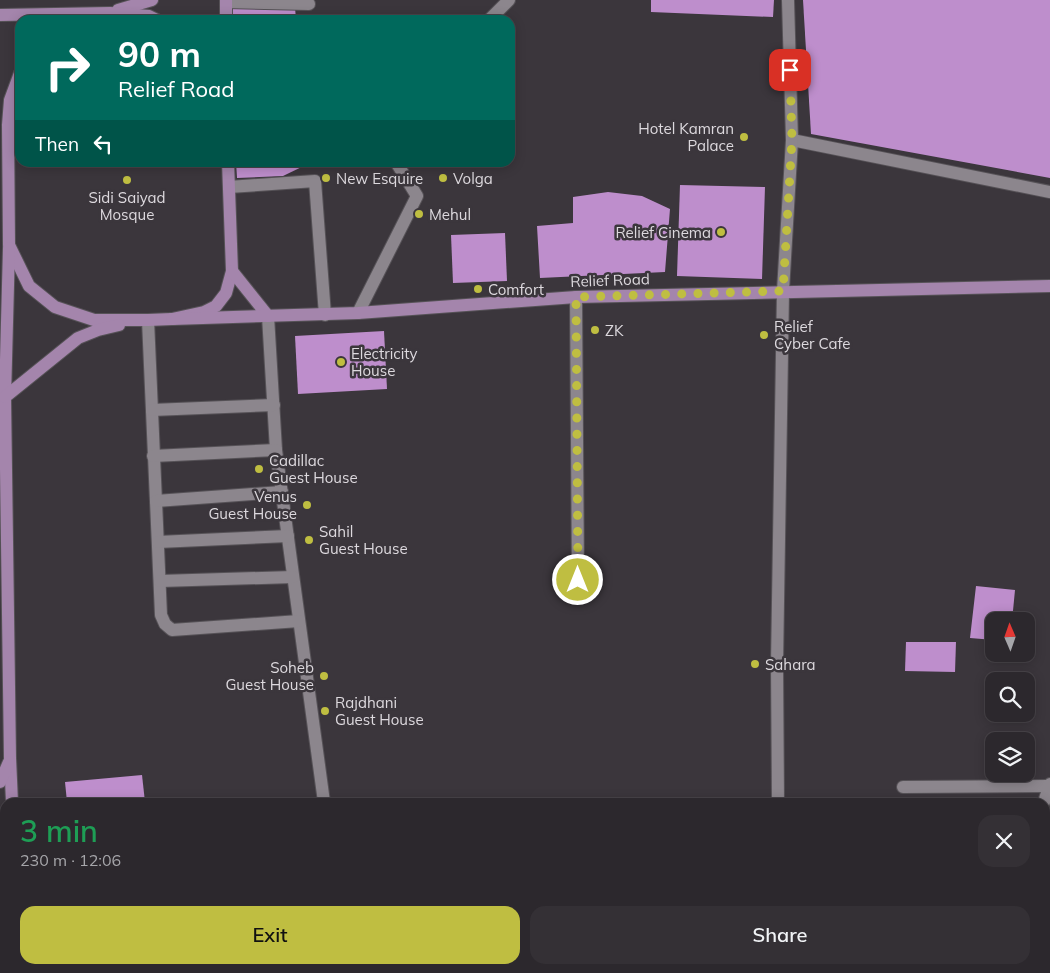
<!DOCTYPE html>
<meta charset="utf-8">
<style>
:root{--surface:#2c282d;--page:#343035;--text:#f1f3f6;--muted:#a6a6aa;--line:#484449;--accent:#bfbe41}
body{margin:0;font-family:Mulish,sans-serif;background:var(--page);color:var(--text);height:100vh;display:flex;flex-direction:column;font-size:19px;white-space:nowrap}
*{box-sizing:border-box;margin:0}
p{font-size:16px;color:var(--muted)}
.icon{flex:none;width:28px;height:28px;fill:none;stroke:currentColor;stroke-width:2;stroke-linecap:round;stroke-linejoin:round}
.map{position:relative;flex:1;overflow:hidden}
.side{position:absolute;left:0px;top:798px;width:1050px;height:176px;display:flex;flex-direction:column;background:var(--surface);border-radius:15px 15px 0 0;box-shadow:0 2px 12px #0003,0 0 0 1px var(--line)}
.side>*{flex:none}
.guide{position:absolute;left:15px;top:15px;width:500px;height:152px;border-radius:15px;box-shadow:0 2px 12px #0003,0 0 0 1px var(--line);background:#00695c;color:#fff;overflow:hidden}
.needle{width:32px;rotate:358deg}
.tools{position:absolute;left:985px;top:612px;display:grid;gap:10px}
.tools a{display:grid;place-items:center;width:50px;height:50px;border-radius:10px;background:var(--surface);box-shadow:0 2px 12px #0003,0 0 0 1px var(--line);font-size:25px}
.pin{position:absolute;display:grid;place-items:center;width:42px;height:42px;color:#fff;margin:-21px;border-radius:10px;box-shadow:0 2px 8px #0006}
.me{position:absolute;width:55px;margin:-28px;rotate:0deg;stroke-linejoin:round;filter:drop-shadow(0 0 4px #0008)}
.turn{display:flex;align-items:center;gap:18px;height:105px;padding:0 20px;font-size:22px}
.turn .icon{width:65px;height:65px;stroke-width:2.5}
.turn b{display:block;font-size:35px;line-height:42px}
.then{display:flex;align-items:center;height:48px;padding:0 20px;background:#0003;gap:10px;font-size:19px}
.round{display:grid;place-items:center;flex:none;width:52px;height:52px;border-radius:15px;background:var(--page)}
.headline{display:flex;align-items:center;justify-content:space-between;height:85px;padding:0 20px}
h1{font-size:30px;font-weight:600;line-height:38px;color:#1e9e55}
.button{display:flex;gap:10px;margin-top:auto;padding:10px 20px}
.button a{flex:1;height:58px;border-radius:15px;background:var(--accent);color:#111;font-size:20px;font-weight:600;line-height:58px;text-align:center}
.button a+a{background:var(--page);color:var(--text)}
.map>svg:first-child{display:block}
.building{fill:#be8ecc}
.lines{fill:none;stroke-linecap:round;stroke-linejoin:round}
.minor-casing{stroke:#565257;stroke-width:14}
.major-casing{stroke:#565257;stroke-width:14}
.minor{stroke:#8c868d;stroke-width:12}
.major{stroke:#a485ac;stroke-width:12}
.route{stroke:#bfbe41;stroke-width:9;stroke-dasharray:0 16.2}
.poi-dot{fill:#bfbe41;stroke:#3b363c;stroke-width:2}
.labels{text-anchor:middle;dominant-baseline:central;stroke-width:5;stroke-linejoin:round;paint-order:stroke}
.poi-label{font-size:15px;fill:#ddd9de;stroke:#3b363c;text-anchor:start}
.street-label{font-size:15px;fill:#ddd9de;stroke:#3b363c}
</style>
<div class="map">
<svg width="1050" height="973" viewBox="0 0 1050 973">
<rect width="100%" height="100%" fill="#3b363c"/>
<g class="building">
<polygon points="651,0 774,0 773,17 651,12"/>
<polygon points="803,0 1050,0 1050,178 811,134"/>
<polygon points="295,7 296,20 231,20 232,9"/>
<polygon points="236,162 312,162 283,176 237,178"/>
<polygon points="680,185 765,187 762,279 677,276"/>
<polygon points="608,192 642,196 670,209 665,272 540,278 537,226 573,223 573,197"/>
<polygon points="505,233 507,281 453,283 451,235"/>
<polygon points="384,331 387,389 298,394 295,336"/>
<polygon points="976,586 1015,590 1012,621 994,621 994,640 970,638"/>
<polygon points="906,642 956,642 955,672 905,671"/>
<polygon points="142,775 145,802 67,802 65,782"/>
</g>
<g class="lines">
<defs>
<g id="minor">
<polyline points="226,2 309,4"/>
<polyline points="489,20 509,0"/>
<polyline points="792,140 1050,192"/>
<polyline points="229,187 315,181 325,315"/>
<polyline points="576,297 578,580"/>
<polyline points="358,313 417,196 396,162"/>
<polyline points="268,316 276,450 324,802"/>
<polyline points="148,320 161,615 165,624 172,630 299,621"/>
<polyline points="152,410 274,405"/>
<polyline points="153,456 276,450"/>
<polyline points="156,501 282,492"/>
<polyline points="158,542 288,536"/>
<polyline points="160,581 293,577"/>
<polyline points="903,787 1049,786"/>
<polyline points="778,802 777,664 783,291 792,140 788,0"/>
<polyline points="1044,802 1050,784"/>
<polyline points="1045,843 1050,844"/>
<polyline points="1045,965 1050,966"/>
<polyline points="359,969 370,973"/>
<polyline points="643,969 647,973"/>
<polyline points="787,969 787,973"/>
<polyline points="101,973 185,969"/>
<polyline points="576,973 617,969"/>
</g>
<g id="major">
<polyline points="226,0 226,20"/>
<polyline points="118,10 152,0"/>
<polyline points="0,15 110,13 149,16 157,20"/>
<polyline points="20,73 10,100 8,125 9,245 29,286 55,307 94,320 148,320 172,319 204,312 216,306 226,293 232,271 228,162"/>
<polyline points="9,248 5,397 10,758 12,802"/>
<polyline points="232,271 268,316"/>
<polyline points="172,319 358,313 576,297 1050,286"/>
<polyline points="5,397 78,338 98,330 119,325"/>
<polyline points="0,782 9,762"/>
<polyline points="0,961 5,973"/>
<polyline points="21,969 22,973"/>
</g>
</defs>
<use href="#minor" class="minor-casing"/>
<use href="#major" class="major-casing"/>
<use href="#minor" class="minor"/>
<use href="#major" class="major"/>
</g>
<g class="lines">
<polyline class="route" points="578,580 576,297 783,291 792,140 790,70"/>
</g>
<g class="poi-dot">
<circle cx="744" cy="137" r="5"/>
<circle cx="326" cy="178" r="5"/>
<circle cx="443" cy="178" r="5"/>
<circle cx="127" cy="180" r="5"/>
<circle cx="419" cy="214" r="5"/>
<circle cx="721" cy="232" r="5"/>
<circle cx="478" cy="289" r="5"/>
<circle cx="595" cy="330" r="5"/>
<circle cx="764" cy="335" r="5"/>
<circle cx="341" cy="362" r="5"/>
<circle cx="259" cy="469" r="5"/>
<circle cx="307" cy="505" r="5"/>
<circle cx="309" cy="540" r="5"/>
<circle cx="755" cy="664" r="5"/>
<circle cx="324" cy="676" r="5"/>
<circle cx="325" cy="711" r="5"/>
</g>
<g class="labels">
<g class="poi-label">
<text x="734" y="128" text-anchor="end">Hotel Kamran<tspan x="734" dy="17">Palace</tspan></text>
<text x="336" y="178">New Esquire</text>
<text x="453" y="178">Volga</text>
<text x="127" y="197" text-anchor="middle">Sidi Saiyad<tspan x="127" dy="17">Mosque</tspan></text>
<text x="429" y="214">Mehul</text>
<text x="711" y="232" text-anchor="end">Relief Cinema</text>
<text x="488" y="289">Comfort</text>
<text x="774" y="326">Relief<tspan x="774" dy="17">Cyber Cafe</tspan></text>
<text x="605" y="330">ZK</text>
<text x="351" y="353">Electricity<tspan x="351" dy="17">House</tspan></text>
<text x="269" y="460">Cadillac<tspan x="269" dy="17">Guest House</tspan></text>
<text x="297" y="496" text-anchor="end">Venus<tspan x="297" dy="17">Guest House</tspan></text>
<text x="319" y="531">Sahil<tspan x="319" dy="17">Guest House</tspan></text>
<text x="765" y="664">Sahara</text>
<text x="314" y="667" text-anchor="end">Soheb<tspan x="314" dy="17">Guest House</tspan></text>
<text x="335" y="702">Rajdhani<tspan x="335" dy="17">Guest House</tspan></text>
</g>
<g class="street-label">
<text transform="translate(610 280) rotate(-2)">Relief Road</text>
</g>
</g>
</svg>
<div class="tools">
<a><svg class="needle" viewBox="-14 -14 28 28"><path d="M0-13l5 13h-10z" fill="#e53935"/><path d="M0 13l5-13h-10z" fill="#a6a6aa"/></svg></a>
<a><svg class="icon" aria-label="search" viewBox="0 0 24 24"><circle cx="10" cy="10" r="6"/><path d="M15 15l6 6"/></svg></a>
<a><svg class="icon" aria-label="layers" viewBox="0 0 24 24"><path d="M12 4l9 5-9 5-9-5zM3 14l9 5 9-5"/></svg></a>
</div>
<div class="pin" style="left:790px;top:70px;background:#d93025"><svg class="icon" aria-label="arrive" viewBox="0 0 24 24"><path d="M6 21V4h12l-3 4 3 4H6"/></svg></div>
<svg class="me" style="left:578px;top:580px" viewBox="-20 -20 40 40"><circle r="17" fill="#bfbe41" stroke="#fff" stroke-width="3"/><path d="M0-11L8 9 0 5-8 9z" fill="#fff"/></svg>
<div class="guide">
<div class="turn"><svg class="icon" aria-label="right" viewBox="0 0 24 24"><path d="M7 20v-9h11M14 6l5 5-5 5"/></svg><div><b>90 m</b>Relief Road</div></div>
<div class="then">Then<svg class="icon" aria-label="left" viewBox="0 0 24 24"><path d="M17 20v-9H6M10 6l-5 5 5 5"/></svg></div>
</div>
<section class="side">
<div class="headline"><div><h1>3 min</h1><p>230 m · 12:06</p></div><a class="round"><svg class="icon" aria-label="close" viewBox="0 0 24 24"><path d="M6 6l12 12M18 6L6 18"/></svg></a></div>
<div class="button"><a>Exit</a><a>Share</a></div>
</section>
</div>
